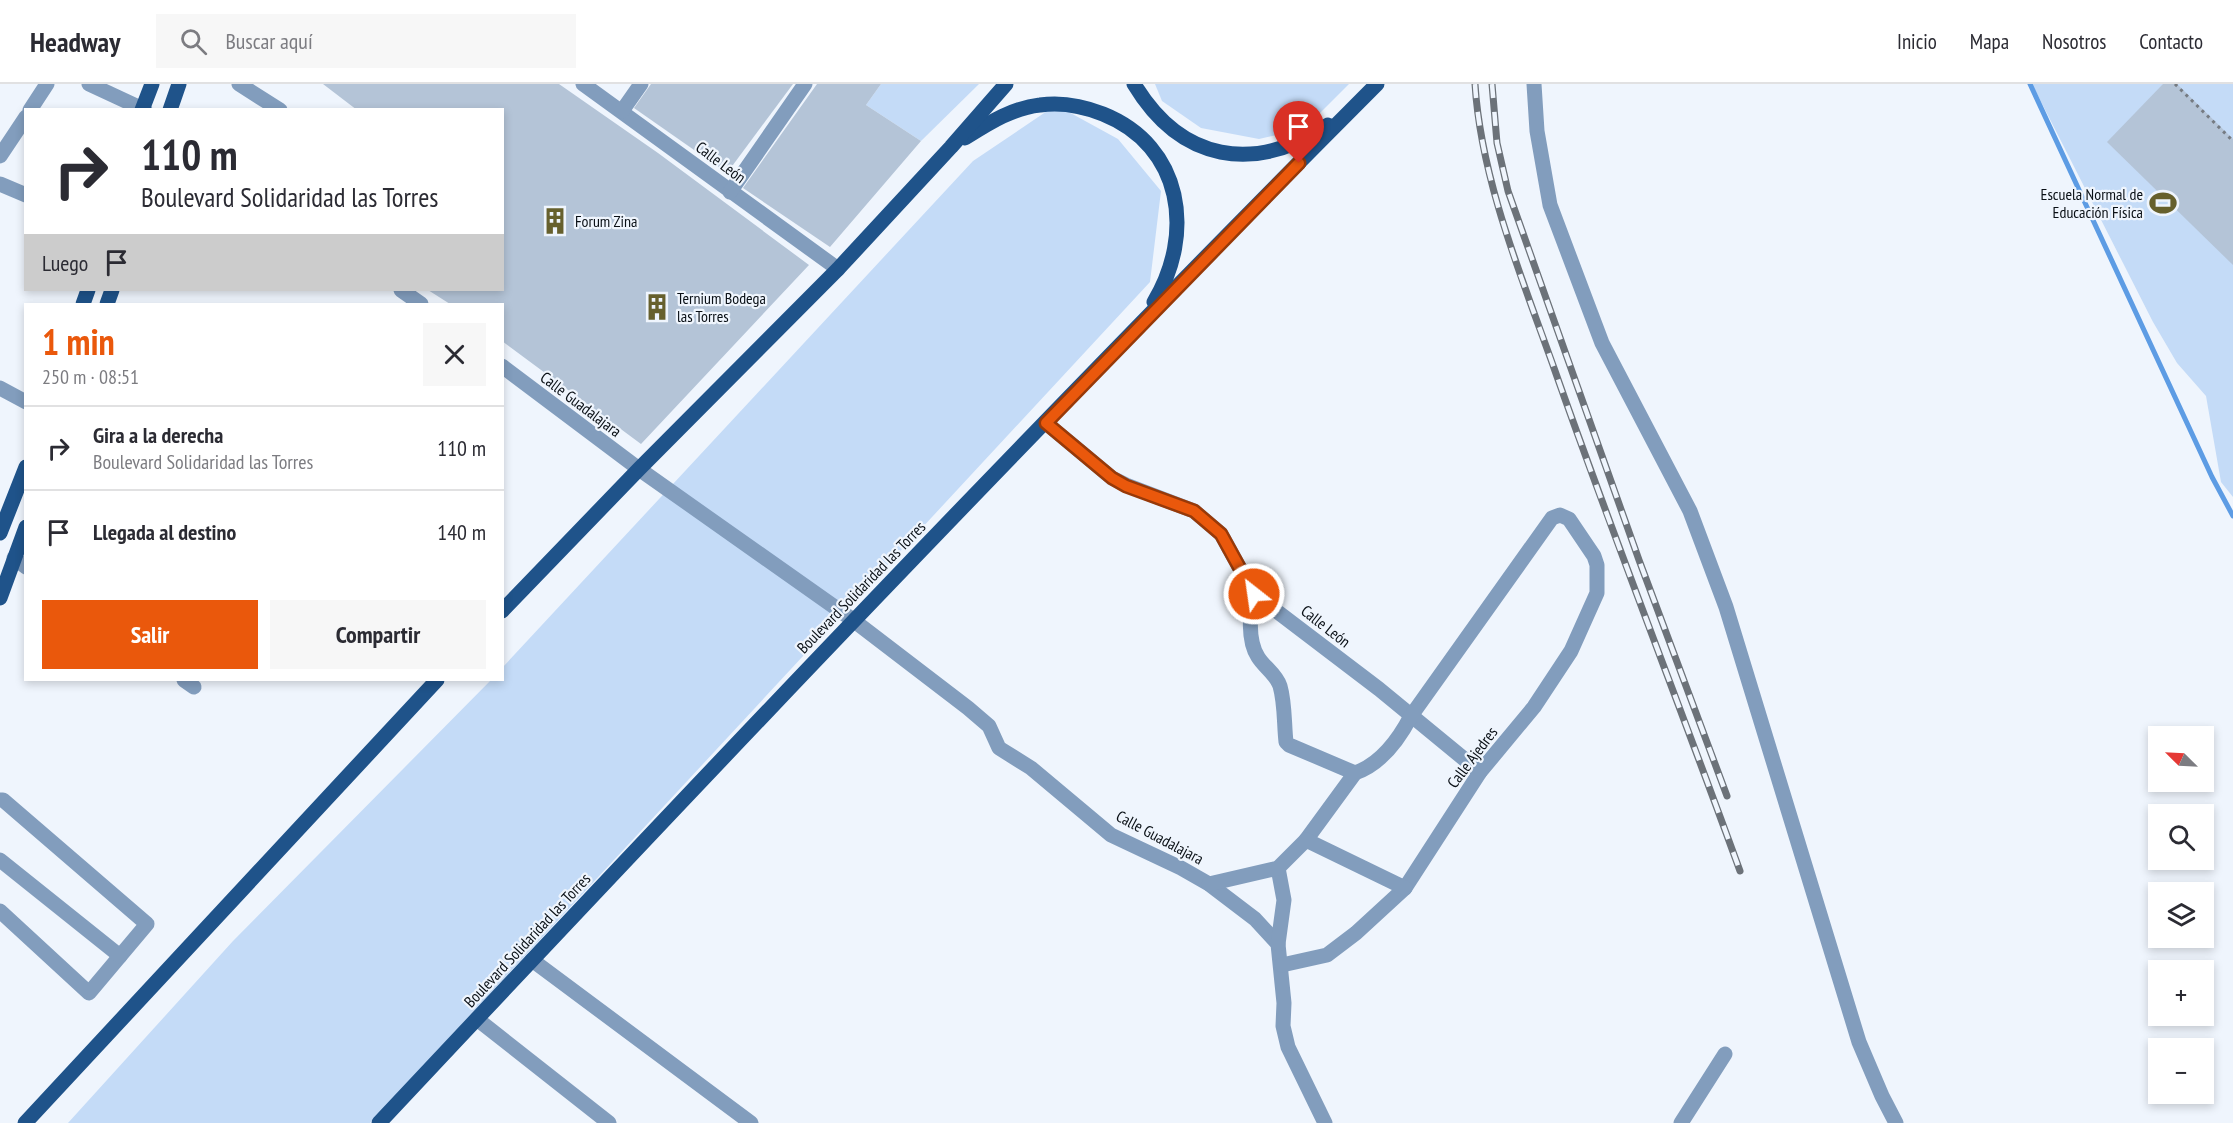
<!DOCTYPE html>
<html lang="es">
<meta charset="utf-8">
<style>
:root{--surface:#fff;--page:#f7f7f7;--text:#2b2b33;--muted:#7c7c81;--line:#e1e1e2;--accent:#ea580c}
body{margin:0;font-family:"PT Sans Narrow",sans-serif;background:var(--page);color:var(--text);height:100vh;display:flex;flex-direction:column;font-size:22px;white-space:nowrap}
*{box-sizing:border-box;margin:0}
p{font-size:20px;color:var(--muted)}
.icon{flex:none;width:33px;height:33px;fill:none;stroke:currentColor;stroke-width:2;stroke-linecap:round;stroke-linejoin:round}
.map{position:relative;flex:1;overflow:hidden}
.side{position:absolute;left:24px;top:219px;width:480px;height:378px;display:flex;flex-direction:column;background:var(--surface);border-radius:0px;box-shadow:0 3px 9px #0003}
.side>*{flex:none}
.hud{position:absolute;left:24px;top:24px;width:480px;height:183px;border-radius:0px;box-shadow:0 3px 9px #0003;background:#fff;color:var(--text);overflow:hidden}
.needle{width:39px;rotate:294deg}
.fabs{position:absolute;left:2148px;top:642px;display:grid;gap:12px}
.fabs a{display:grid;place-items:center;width:66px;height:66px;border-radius:0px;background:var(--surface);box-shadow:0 3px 9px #0003;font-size:30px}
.pin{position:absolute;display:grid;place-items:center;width:51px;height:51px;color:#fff;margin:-62px -26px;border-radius:50% 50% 50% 0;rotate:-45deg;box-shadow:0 0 6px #0007}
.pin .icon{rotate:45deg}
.me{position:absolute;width:66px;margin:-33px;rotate:330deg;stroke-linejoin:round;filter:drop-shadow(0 0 4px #0008)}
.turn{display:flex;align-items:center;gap:21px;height:126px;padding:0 18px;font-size:27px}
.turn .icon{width:78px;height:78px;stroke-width:2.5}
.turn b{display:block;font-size:42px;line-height:51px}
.then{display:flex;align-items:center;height:57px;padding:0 18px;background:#0003;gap:12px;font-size:22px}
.round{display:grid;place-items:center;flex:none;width:63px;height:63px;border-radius:0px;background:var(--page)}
.summary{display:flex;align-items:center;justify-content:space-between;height:102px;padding:0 18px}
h1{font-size:36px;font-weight:700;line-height:45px;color:var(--accent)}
.button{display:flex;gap:12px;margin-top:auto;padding:12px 18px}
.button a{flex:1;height:69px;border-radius:0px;background:var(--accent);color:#fff;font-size:24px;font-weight:700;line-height:69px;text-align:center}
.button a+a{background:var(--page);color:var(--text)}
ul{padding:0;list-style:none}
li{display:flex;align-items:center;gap:18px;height:84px;padding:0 18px;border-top:2px solid var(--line)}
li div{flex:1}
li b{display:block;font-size:22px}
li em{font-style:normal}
header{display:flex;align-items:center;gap:36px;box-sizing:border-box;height:84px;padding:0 30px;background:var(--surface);border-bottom:2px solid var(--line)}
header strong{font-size:28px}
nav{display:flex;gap:33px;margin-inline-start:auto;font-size:21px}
.search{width:420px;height:54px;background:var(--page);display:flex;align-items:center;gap:15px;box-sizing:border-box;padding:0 21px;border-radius:0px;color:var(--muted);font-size:22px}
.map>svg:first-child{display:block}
.green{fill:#c4dbf7}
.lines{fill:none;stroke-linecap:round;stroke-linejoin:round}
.stream{stroke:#5d9ce4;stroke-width:5}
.building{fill:#b4c4d7}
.path{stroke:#757b82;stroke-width:3;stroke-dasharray:3 4.5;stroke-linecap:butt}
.minor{stroke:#829dbd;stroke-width:15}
.major{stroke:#1f538a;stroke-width:15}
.rail-casing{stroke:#6c7279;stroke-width:7}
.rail{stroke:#eff5fd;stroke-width:4.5;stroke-dasharray:14;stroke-linecap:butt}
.route-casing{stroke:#983908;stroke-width:15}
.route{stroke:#ea580c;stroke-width:10}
.labels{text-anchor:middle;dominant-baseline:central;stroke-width:4.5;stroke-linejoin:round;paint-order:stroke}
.street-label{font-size:16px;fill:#090f15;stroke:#eff5fd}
.poi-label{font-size:16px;fill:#090f15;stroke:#eff5fd;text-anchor:start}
</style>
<header>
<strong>Headway</strong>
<div class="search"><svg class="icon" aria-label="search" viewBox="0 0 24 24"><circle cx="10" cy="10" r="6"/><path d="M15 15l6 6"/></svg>Buscar aquí</div>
<nav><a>Inicio</a><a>Mapa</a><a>Nosotros</a><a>Contacto</a></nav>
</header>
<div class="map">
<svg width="2233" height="1039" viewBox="0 0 2233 1039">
<rect width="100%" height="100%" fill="#eff5fd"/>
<g class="green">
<polygon points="881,0 979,0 921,57 866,21"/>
<polygon points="1155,0 1349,0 1304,45 1259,55 1201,44 1162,17"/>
<polygon points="2032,0 2233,0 2233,413 2221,398 2206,312 2177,279 2153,238"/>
<polygon points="1056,21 1118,55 1161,107 1150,198 370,1039 68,1039 233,857 491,596 502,596 503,583 973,77"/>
</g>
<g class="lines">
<polyline class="stream" points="2030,0 2212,393 2233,432"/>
</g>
<g class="building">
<polygon points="323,0 559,0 658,69 809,181 641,360 502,257 502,220 450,220 428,206 502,206 502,26 357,26"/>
<polygon points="651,0 793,0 727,89 634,24"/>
<polygon points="817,0 881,0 866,21 921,57 830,163 743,104"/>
<polygon points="2163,0 2177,0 2233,55 2233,181 2107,58"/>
</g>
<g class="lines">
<polyline class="path" points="2175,0 2233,57"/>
<g class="minor">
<polyline points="89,0 145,26"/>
<polyline points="239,0 280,26"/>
<polyline points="583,0 838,185"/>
<polyline points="1534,0 1537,47 1550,121 1602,259 1690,427 1726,523 1859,958 1882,1012 1896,1039"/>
<polyline points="30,26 47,0"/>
<polyline points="622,27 641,0"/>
<polyline points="0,72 26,33"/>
<polyline points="0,100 26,111"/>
<polyline points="730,108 805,0"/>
<polyline points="401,206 421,220"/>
<polyline points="502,282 639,385 853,536 968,624 989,642 999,664 1031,684 1111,751 1181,784 1209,800 1255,835 1278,860 1284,919 1283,942 1288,963 1325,1039"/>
<polyline points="0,304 26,318"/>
<polyline points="1046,339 1112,394 1126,401 1194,427 1221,450 1254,510 1379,605 1480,688"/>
<polyline points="14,474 26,483"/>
<path d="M1254 510C1250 528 1247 556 1258 573 1264 583 1276 590 1280 602 1285 619 1284 640 1286 658L1289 661 1355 689C1381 680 1399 655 1411 632L1552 434 1560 431 1569 435 1594 472 1597 481V509L1571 567 1534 623 1480 688 1405 804 1356 849 1327 871 1282 881"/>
<polyline points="184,596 194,603"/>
<polyline points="0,716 3,716 147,840 89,909 0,827"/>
<polyline points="1306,756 1355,689"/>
<polyline points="0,776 120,872"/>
<polyline points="1278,784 1284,816 1278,860"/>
<polyline points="1209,800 1278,784 1306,756 1405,804"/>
<polyline points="532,876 751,1039"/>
<polyline points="477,935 609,1039"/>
<polyline points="1681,1039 1725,970"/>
</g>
<g class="major">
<path d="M1134 0C1181 78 1254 90 1328 41"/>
<polyline points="142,26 152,0"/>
<polyline points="170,26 179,0"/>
<path d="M965 54C989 39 1012 24 1040 21 1061 18 1083 22 1103 30 1183 62 1195 150 1154 218"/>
<polyline points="83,220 88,206"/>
<polyline points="107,220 112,206"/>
<polyline points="0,449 26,383"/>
<polyline points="0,514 26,443"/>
<polyline points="502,527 639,385 838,185 951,63 1006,0"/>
<polyline points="25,1039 437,596"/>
<path d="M379 1039C708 688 1038 340 1377 0"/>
</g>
<defs>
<g id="rail">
<path d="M1475 0C1481 96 1522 194 1554 284 1613 452 1679 619 1740 787"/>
<polyline points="1492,0 1497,59 1508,107 1639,476 1727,712"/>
</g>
</defs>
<use href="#rail" class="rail-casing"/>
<use href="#rail" class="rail"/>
</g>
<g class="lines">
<defs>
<polyline id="route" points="1254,510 1221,450 1194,427 1126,402 1112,394 1046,339 1299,79"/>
</defs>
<use href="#route" class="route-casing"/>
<use href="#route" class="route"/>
</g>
<defs>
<symbol id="stadium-bare" viewBox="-9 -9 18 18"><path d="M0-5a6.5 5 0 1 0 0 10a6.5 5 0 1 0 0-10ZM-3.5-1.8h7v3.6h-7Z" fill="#66602d" stroke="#eff5fd" stroke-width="2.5" paint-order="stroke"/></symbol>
<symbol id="building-bare" viewBox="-9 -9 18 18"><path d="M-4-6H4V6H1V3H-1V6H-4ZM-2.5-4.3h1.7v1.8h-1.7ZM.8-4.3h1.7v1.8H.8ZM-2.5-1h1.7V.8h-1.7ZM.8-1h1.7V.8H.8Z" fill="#66602d" stroke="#eff5fd" stroke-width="2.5" paint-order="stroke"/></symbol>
</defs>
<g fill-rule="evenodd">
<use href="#stadium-bare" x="2144" y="100" width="38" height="38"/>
<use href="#building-bare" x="536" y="118" width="38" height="38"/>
<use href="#building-bare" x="638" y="204" width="38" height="38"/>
</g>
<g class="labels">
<g class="street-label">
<text transform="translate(721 78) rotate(37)">Calle León</text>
<text transform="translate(581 320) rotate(37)">Calle Guadalajara</text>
<text transform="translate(861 503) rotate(-46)">Boulevard Solidaridad las Torres</text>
<text transform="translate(1326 542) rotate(38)">Calle León</text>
<text transform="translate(1472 673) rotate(-53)">Calle Ajedres</text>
<text transform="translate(1160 753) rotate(28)">Calle Guadalajara</text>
<text transform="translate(527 856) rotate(-47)">Boulevard Solidaridad las Torres</text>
</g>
<g class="poi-label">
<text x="2143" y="110" text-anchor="end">Escuela Normal de<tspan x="2143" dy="18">Educación Física</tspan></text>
<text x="575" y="137">Forum Zina</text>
<text x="677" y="214">Ternium Bodega<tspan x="677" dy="18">las Torres</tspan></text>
</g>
</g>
</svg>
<div class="fabs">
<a><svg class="needle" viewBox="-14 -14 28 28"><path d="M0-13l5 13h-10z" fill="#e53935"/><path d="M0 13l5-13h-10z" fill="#7c7c81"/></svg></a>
<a><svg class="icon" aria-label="search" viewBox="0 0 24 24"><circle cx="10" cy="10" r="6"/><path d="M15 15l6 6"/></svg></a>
<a><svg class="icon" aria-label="layers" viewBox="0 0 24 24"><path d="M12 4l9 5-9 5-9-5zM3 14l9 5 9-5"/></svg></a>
<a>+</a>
<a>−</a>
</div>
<div class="pin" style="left:1299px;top:79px;background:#d93025"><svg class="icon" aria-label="arrive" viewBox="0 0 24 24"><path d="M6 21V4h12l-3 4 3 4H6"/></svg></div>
<svg class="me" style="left:1254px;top:510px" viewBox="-20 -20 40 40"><circle r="17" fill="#ea580c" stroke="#fff" stroke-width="3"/><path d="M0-11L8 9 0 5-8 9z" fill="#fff"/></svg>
<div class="hud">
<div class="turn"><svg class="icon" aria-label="right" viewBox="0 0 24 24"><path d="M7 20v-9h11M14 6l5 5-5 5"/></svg><div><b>110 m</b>Boulevard Solidaridad las Torres</div></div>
<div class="then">Luego<svg class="icon" aria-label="arrive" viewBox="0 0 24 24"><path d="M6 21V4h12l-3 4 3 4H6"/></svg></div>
</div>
<section class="side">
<div class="summary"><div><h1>1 min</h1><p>250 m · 08:51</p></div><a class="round"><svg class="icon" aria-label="close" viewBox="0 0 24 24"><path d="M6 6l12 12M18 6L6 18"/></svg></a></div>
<ul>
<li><svg class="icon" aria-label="right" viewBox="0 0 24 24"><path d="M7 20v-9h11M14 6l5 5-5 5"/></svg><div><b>Gira a la derecha</b><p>Boulevard Solidaridad las Torres</p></div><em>110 m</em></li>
<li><svg class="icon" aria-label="arrive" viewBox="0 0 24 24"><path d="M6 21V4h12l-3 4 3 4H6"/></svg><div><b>Llegada al destino</b></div><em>140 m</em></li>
</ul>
<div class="button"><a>Salir</a><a>Compartir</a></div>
</section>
</div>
